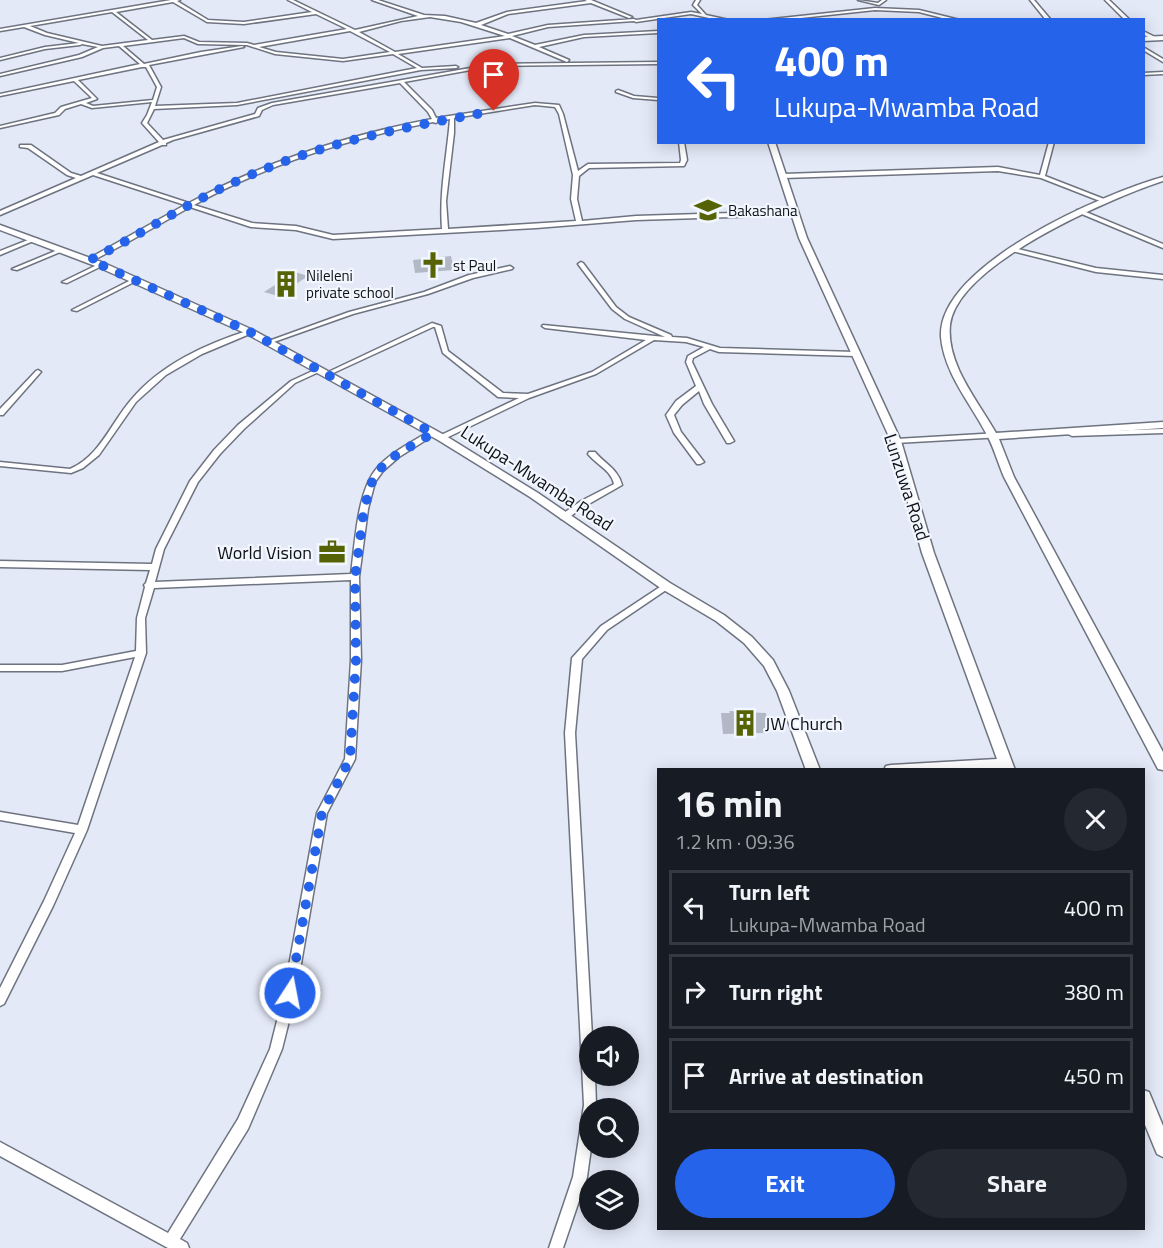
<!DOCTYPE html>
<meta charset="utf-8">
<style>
:root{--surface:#171b24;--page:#242831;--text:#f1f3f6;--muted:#9ea1a6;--line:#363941;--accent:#2563eb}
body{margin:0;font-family:"Titillium Web",sans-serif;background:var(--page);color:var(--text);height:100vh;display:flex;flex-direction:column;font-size:22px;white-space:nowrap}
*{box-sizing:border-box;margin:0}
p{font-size:20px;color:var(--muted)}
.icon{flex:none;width:33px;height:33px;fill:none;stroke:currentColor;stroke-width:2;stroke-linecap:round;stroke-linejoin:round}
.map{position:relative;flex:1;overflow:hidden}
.sheet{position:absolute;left:657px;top:768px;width:488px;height:462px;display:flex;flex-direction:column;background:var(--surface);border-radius:0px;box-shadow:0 3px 15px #0003}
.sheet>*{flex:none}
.guide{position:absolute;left:657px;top:18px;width:488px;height:126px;border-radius:0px;box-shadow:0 3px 15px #0003;background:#2563eb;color:#fff;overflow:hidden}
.controls{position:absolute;left:579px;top:1026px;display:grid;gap:12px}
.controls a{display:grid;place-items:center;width:60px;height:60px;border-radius:50%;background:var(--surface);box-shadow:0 3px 15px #0003;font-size:30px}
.pin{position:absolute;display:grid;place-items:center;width:51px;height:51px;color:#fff;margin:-62px -26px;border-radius:50% 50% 50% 0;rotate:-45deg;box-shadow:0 0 6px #0007}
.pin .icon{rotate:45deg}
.me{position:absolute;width:66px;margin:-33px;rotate:11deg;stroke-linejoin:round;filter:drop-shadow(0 0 4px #0008)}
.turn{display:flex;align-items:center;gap:21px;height:126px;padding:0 18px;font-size:27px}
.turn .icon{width:78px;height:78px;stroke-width:2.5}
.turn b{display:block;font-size:42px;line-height:51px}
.round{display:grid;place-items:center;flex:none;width:63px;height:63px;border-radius:32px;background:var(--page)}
.headline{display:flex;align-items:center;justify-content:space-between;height:102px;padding:0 18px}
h1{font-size:36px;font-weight:700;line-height:45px}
.action{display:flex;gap:12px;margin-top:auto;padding:12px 18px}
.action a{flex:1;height:69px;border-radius:36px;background:var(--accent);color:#fff;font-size:24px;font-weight:700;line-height:69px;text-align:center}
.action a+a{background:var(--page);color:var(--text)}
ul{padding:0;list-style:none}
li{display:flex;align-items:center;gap:18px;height:75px;margin:0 12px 9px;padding:0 6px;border:3px solid var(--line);border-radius:0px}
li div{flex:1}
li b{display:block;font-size:22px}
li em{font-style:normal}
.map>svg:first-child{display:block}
.building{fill:#b2b8c5}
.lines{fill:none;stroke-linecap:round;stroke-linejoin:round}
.minor-casing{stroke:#6e7380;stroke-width:3}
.tertiary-casing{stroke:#6e7380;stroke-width:3}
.minor{fill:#fff;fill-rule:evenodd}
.tertiary{fill:#fff;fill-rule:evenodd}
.route{stroke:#2563eb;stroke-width:10;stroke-dasharray:0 18}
.labels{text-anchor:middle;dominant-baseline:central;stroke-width:4.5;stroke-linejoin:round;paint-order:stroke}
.far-poi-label{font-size:15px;fill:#0f1115;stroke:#f2f6fe;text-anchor:start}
.street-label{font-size:18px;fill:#0f1115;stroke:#f2f6fe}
.poi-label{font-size:18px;fill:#0f1115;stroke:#f2f6fe;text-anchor:end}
</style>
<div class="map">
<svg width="1163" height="1248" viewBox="0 0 1163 1248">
<rect width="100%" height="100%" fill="#e3e9f7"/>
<g class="building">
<polygon points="451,256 454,270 415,273 413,260"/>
<polygon points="295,272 308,276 278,296 264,292"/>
<polygon points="729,711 766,713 769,733 723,734 721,713 730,713"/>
</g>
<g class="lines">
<defs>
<g id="minor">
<path d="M171 0H180L177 1 208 20 244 22 312 12 288 0H293L355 30 418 16 372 0H378L424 15 445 16 476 23 507 12 587 1 585 0H591L632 17 629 18 591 3 508 14 481 25 508 34 548 25 634 19 636 20 691 12 702 14 693 5 696 0H700L697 5 706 15 729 20H718L691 14 636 22 634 21 548 27 512 36 535 45 584 35 658 31V33L584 37 539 47 569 60 567 62 510 38 398 54 422 68 456 66 458 67 456 68 421 70 237 105 154 109 147 123 163 140 255 114 258 108 272 103 493 64 658 62V64L493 66 404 82 432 110 436 118 535 103 559 105 563 114 578 171 588 164 680 163 681 160 679 142H684L687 160 684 166 589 168 579 176 577 199 582 221 636 216 794 211 797 213 794 215 636 220 536 228 333 239 296 230 251 227 190 207 128 242 90 262 88 261V259L185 205 93 175 0 215V211L76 178 67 175 28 148 20 147V145H31L71 173 81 176 159 142 142 123 147 115 152 102 92 108 81 104 65 109 59 115 0 128V126L55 113 61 107 92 98 74 81 0 96V94L140 64 119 46 103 48 82 57 0 76V74L79 55 98 47 82 44 80 45 45 49 0 60V58L45 47 79 43 45 35 24 27 0 31V29ZM173 2 207 22 244 24 316 14 347 29 254 45 247 43 199 42 184 36 152 40 116 12ZM112 12 148 40 102 46 47 33 30 26ZM430 17 461 22 505 36 395 52 359 32 401 21ZM350 31 390 52 343 59 276 52 259 47ZM184 38 198 44 247 45 275 54 343 61 393 54 417 68 237 103 155 106 161 87 149 65 244 47 242 46 201 52 144 64 123 46ZM142 67H146L157 87 153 100 93 106 86 103 97 99 78 80ZM400 83 428 112 432 119C348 135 264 162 189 203L97 173 162 145H166V143L173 140 259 116 262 110 273 105ZM535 105 555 107 559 114 573 175 571 199 576 221 448 229 446 201 454 133V118ZM450 119C447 156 439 192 442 229L333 235 296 226 252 223 194 205C268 164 351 138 433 122L436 123 438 121Z"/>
<polygon points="858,0 878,3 882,0 886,0 879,5"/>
<polygon points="1030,0 1034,0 1051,20 1046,20"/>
<polygon points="1105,0 1109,0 1130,20 1125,20"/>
<polygon points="875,8 919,10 960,20 950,20 919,12 875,10 782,20 763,20"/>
<polygon points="1143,31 1155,37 1155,38 1151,39 1143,34"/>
<polygon points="1143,47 1163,59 1163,62 1143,50"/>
<polygon points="1163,72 1163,74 1143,75 1143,73"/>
<polygon points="618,90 634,96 658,98 658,100 633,98 616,92 616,91"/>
<polygon points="1049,142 1054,142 1045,176 1104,199 1104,201 1100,201 1041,178 998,171 783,178 780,176 783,174 998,167 1040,175"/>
<polygon points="1077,210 1081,210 1163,244 1163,248 1077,212"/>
<polygon points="33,238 38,239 0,255 0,251"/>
<polygon points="1014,248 1096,268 1163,275 1163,279 1096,272 1012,251 1012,249"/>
<polygon points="60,249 65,250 17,270 12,269"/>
<polygon points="581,262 583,263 616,307 629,317 671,335 672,337 687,338 720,348 855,352 858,354 855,356 719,352 710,349 693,358 692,362 712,404 734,441 730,443 727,443 704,404 699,391 682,405 674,415 681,432 704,462 700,464 697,464 674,433 666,415 676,401 696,386 686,362 688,356 704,347 686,342 654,340 596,374 529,398 442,440 439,440 439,436 519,398 498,397 443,353 435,327 433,327 329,375 325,375 324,374 432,323 441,326 448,351 503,393 528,394 592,372 646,340 545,328 542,326 543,325 665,337 625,319 612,309 578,264"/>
<polygon points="99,264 104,265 67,283 62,282"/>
<polygon points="510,266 513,268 512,269 473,278 428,294 353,314 271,343 269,344 266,342 349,312 424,292 469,275"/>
<polygon points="133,279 138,280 77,311 72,310"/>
<path d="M250 330 253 332 252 333 202 354 166 375 136 402 99 455 83 468 71 473 0 466V462L70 469C100 456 111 423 131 400 161 364 206 344 250 330Z"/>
<path d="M319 368 321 369V371L295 383 244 429 220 454 198 482 164 549 155 582 351 574C355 544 357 491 377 468 391 452 412 442 430 431H436L437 433 399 457 383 471 375 482 368 509 359 577 361 660 355 759 327 813 296 993 282 1049 248 1129 180 1239 187 1243 189 1248H168L0 1156V1142L168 1233 238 1119 270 1049 284 993 317 813 345 759 351 660V580L154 588 145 618 146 653 87 830 53 906 4 1004 0 1006V988L44 901 75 833 0 820V812L78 825 135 657 62 671H0V665H62L136 651 137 618 145 587 144 585 146 583 150 570 0 567V561L152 564 156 549 190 481 214 450 238 425 291 381Z"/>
<polygon points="38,370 41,372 40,373 3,415 0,415 0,409 36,371"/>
<polygon points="1163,429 1163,433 1072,436 1068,434 1072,432"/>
<polygon points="999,433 1003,435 1002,437 896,443 892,441 896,439"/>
<path d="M589 452H595C605 464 618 469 622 485L580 509 567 519H561L560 517 561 515 581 501 614 484C611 470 597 465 588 454Z"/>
<polygon points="666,583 669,584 670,586 669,588 607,630 582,659 575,733 592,1036 590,1036 590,1076 595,1076 596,1105 596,1108 590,1108 590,1148 591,1148 587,1177 563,1248 549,1248 573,1177 584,1105 565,733 572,658 601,626"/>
</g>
<g id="tertiary">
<polygon points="1163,36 1163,40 1143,41 1143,37"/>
<polygon points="768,142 775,142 807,238 901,441 934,553 1015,770 884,770 886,766 891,765 997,759 922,553 891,441 799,238"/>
<path d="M1163 177V181C1111 198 957 264 950 325 946 364 978 401 996 433L1163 422V428L999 439 1014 477 1163 752V770L1158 769 1004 477C998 463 994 448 987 435 971 404 944 373 941 337 937 265 1105 193 1163 177Z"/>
<polygon points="0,225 104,263 253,330 446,436 538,493 670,583 724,615 752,637 773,660 789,691 820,770 806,770 777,691 764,666 744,643 716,621 662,589 530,497 438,440 247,334 98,267 0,230"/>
<polygon points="1143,1090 1149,1092 1163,1126 1163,1157 1157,1154 1143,1120"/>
</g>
</defs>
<use href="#minor" class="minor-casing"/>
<use href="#tertiary" class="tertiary-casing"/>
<use href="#minor" class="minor"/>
<use href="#tertiary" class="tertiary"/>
</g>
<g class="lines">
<path class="route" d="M290 993 322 813 350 759 356 660 355 577 364 509 372 482 380 469 396 455 433 433 250 332 90 260C139 236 185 204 235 182 321 142 401 128 494 111"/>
</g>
<defs>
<symbol id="school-bare" viewBox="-9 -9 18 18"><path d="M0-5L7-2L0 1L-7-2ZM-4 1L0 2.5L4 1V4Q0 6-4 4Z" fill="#566305" stroke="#f2f6fe" stroke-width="2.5" paint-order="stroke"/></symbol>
<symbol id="church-bare" viewBox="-9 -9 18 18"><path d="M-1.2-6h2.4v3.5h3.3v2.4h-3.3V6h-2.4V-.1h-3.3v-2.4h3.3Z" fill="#566305" stroke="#f2f6fe" stroke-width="2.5" paint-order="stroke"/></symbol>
<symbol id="building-bare" viewBox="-9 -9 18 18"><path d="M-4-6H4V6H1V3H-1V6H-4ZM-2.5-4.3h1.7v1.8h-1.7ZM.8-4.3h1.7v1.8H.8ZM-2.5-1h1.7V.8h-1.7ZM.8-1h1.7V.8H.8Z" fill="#566305" stroke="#f2f6fe" stroke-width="2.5" paint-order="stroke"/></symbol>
<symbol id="office-bare" viewBox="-9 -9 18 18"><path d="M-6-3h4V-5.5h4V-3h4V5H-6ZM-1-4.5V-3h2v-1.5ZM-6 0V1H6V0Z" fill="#566305" stroke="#f2f6fe" stroke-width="2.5" paint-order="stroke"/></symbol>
</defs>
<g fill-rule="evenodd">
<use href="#school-bare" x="689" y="191" width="38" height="38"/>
<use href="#church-bare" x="414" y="246" width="38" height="38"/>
<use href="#building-bare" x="267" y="265" width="38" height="38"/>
<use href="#office-bare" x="313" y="533" width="38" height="38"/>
<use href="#building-bare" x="726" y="704" width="38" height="38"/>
</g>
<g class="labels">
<g class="far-poi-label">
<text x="728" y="210">Bakashana</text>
<text x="453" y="265">st Paul</text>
<text x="306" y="275">Nileleni<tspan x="306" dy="17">private school</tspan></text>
</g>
<g class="street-label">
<text transform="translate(537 478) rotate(33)">Lukupa-Mwamba Road</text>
<text transform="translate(907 487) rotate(72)">Lunzuwa Road</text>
</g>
<g class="poi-label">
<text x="312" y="552">World Vision</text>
<text x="765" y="723" text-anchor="start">JW Church</text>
</g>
</g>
</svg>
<div class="controls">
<a><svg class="icon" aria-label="sound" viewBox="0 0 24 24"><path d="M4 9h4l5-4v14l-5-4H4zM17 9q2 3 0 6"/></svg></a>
<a><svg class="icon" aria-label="search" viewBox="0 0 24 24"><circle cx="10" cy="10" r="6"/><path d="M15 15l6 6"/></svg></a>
<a><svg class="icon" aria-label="layers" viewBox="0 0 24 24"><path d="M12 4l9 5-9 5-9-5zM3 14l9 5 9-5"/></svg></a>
</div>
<div class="pin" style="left:494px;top:111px;background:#d93025"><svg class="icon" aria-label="arrive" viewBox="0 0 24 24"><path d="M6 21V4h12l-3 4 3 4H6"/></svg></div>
<svg class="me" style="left:290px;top:993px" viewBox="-20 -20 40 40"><circle r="17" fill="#2563eb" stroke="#fff" stroke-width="3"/><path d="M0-11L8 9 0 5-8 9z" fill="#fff"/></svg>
<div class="guide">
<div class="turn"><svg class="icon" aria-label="left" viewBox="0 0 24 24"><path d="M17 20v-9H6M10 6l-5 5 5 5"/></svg><div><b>400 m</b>Lukupa-Mwamba Road</div></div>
</div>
<section class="sheet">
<div class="headline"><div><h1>16 min</h1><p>1.2 km · 09:36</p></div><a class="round"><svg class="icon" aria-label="close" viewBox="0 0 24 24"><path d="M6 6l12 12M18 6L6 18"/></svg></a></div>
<ul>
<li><svg class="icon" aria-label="left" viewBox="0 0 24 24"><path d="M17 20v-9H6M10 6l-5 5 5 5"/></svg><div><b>Turn left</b><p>Lukupa-Mwamba Road</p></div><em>400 m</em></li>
<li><svg class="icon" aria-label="right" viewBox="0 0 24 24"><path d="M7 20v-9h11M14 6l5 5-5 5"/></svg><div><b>Turn right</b></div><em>380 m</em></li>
<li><svg class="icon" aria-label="arrive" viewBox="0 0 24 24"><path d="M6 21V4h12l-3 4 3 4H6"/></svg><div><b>Arrive at destination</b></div><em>450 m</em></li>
</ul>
<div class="action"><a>Exit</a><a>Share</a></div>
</section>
</div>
